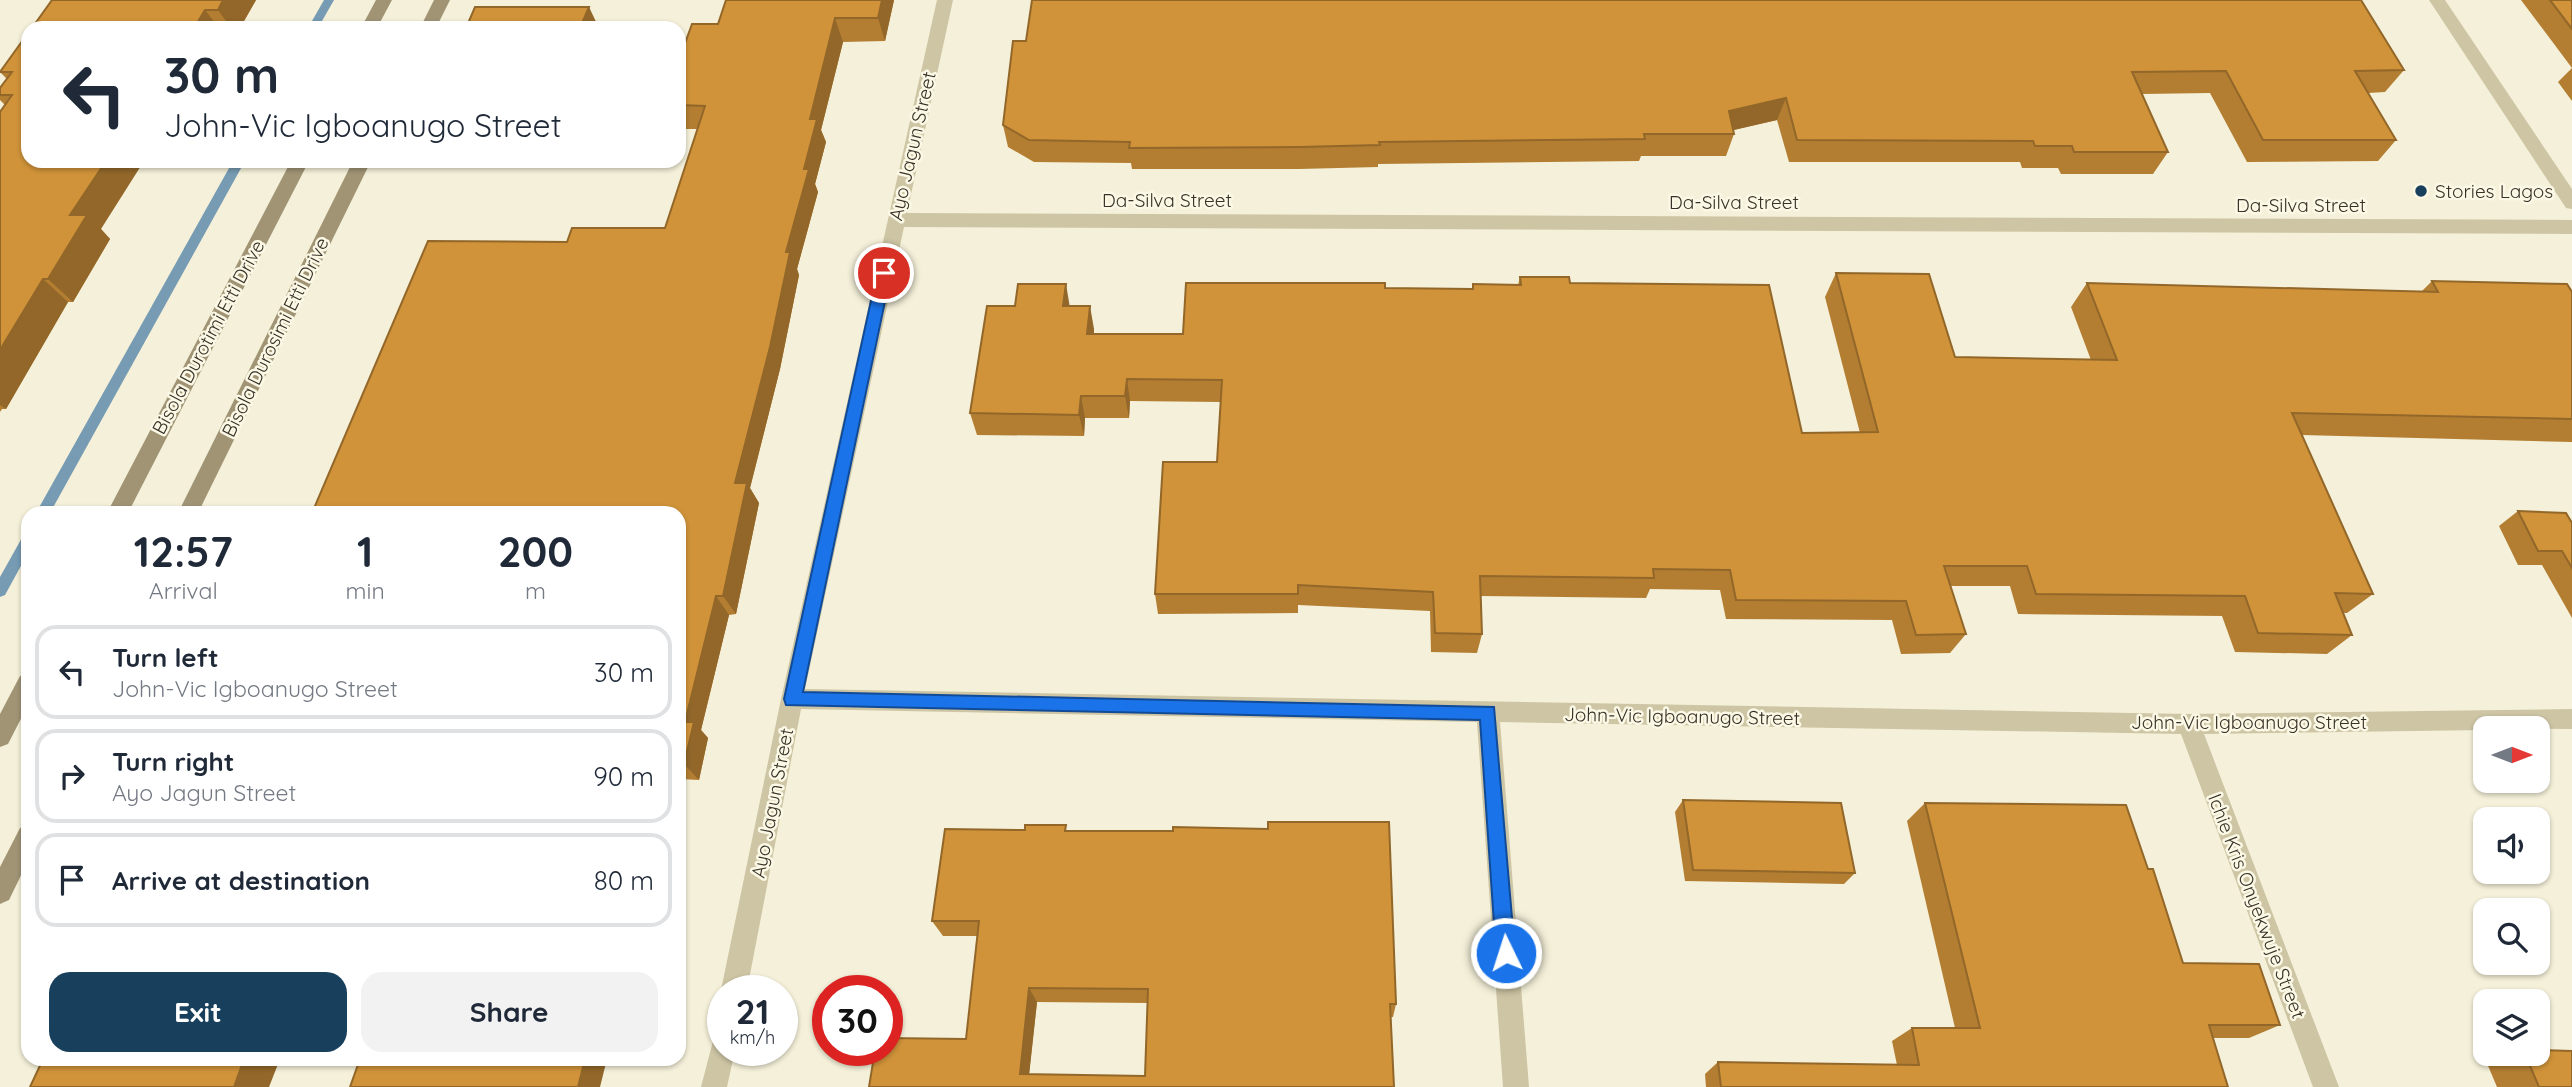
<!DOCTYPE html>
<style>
:root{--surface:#fff;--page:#f2f2f3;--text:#1f2937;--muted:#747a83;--line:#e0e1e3;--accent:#18405c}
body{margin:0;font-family:Quicksand,sans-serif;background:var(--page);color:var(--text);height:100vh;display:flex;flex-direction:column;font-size:26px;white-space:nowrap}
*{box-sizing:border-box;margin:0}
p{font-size:23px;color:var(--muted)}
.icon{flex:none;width:38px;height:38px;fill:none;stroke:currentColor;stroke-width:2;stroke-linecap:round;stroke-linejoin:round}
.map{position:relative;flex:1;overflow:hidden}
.drawer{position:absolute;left:21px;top:506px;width:665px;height:560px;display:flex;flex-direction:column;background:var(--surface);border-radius:21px;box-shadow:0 2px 5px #0004}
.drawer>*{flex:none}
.top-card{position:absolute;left:21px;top:21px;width:665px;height:147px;border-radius:21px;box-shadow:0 2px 5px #0004;background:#fff;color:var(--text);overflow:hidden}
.needle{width:46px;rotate:90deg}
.controls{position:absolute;left:2473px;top:716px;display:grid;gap:14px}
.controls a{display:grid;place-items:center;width:77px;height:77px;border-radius:14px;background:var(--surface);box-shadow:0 2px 5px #0004;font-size:35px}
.speed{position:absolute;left:707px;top:975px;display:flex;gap:14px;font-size:35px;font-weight:700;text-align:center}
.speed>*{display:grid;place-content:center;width:91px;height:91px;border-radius:50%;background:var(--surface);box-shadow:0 2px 5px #0004;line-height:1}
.speed small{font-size:18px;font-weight:400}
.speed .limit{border:10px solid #d22;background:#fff;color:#111}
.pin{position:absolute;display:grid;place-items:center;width:60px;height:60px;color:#fff;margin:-30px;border:4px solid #fff;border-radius:50%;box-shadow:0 2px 7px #0007}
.me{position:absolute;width:77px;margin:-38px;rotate:356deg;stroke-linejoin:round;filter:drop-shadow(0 0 5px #0008)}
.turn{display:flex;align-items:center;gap:24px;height:147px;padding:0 28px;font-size:32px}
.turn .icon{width:91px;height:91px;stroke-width:2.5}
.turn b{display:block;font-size:49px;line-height:60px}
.eta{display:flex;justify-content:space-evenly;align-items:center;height:119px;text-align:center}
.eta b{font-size:42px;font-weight:800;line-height:49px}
.action{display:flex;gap:14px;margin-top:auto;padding:14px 28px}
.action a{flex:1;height:80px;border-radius:21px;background:var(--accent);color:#fff;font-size:28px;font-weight:800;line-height:80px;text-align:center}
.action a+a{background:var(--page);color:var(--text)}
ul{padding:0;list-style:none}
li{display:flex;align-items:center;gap:21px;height:94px;margin:0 14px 10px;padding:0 14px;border:4px solid var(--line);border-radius:21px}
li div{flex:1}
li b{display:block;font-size:26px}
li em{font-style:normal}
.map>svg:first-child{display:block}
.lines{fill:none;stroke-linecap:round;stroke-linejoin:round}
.stream{fill:#769bb3;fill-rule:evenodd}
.street{fill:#cdc5a4;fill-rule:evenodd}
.secondary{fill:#a09475;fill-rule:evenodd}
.wall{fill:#b37e32;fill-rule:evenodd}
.shaded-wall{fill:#926729}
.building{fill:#d0933a;stroke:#926729;stroke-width:2;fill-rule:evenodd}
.route{fill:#1a73e8;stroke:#114b97;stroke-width:2}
.poi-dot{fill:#18405c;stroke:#fbf8e6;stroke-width:2.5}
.labels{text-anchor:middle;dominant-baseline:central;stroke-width:5;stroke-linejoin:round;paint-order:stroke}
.street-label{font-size:19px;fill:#373126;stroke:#fbf8e6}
.poi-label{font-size:19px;fill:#373126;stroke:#fbf8e6;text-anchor:start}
</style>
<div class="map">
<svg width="2572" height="1087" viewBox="0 0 2572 1087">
<rect width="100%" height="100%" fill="#f4f0d9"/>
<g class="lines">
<g class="stream">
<polygon points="324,0 334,0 318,28 308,28"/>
<polygon points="233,161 245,161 50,513 36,513"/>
<polygon points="28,534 28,553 5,595 0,597 0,577 23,536"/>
</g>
<g class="street">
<polygon points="937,0 953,0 907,213 2572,220 2572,234 904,227 805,689 2189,714 2572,709 2572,729 2485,728 2485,730 2204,734 2339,1087 2313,1087 2181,734 1500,722 1529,1087 1503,1087 1477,722 801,709 747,990 723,990 723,993 721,990 781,699"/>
<polygon points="2429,0 2445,0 2572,189 2572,209 2566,208"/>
<polygon points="723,1033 723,1050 735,1050 727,1087 701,1087 714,1037"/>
</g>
<g class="secondary">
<polygon points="376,0 392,0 377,28 361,28"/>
<polygon points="434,0 450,0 436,28 420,28"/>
<polygon points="291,161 309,161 128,513 107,513"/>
<polygon points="353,161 371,161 198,513 178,513"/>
<polygon points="28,673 28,705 8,744 0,747 0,714 20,676"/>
<polygon points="28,825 28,861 9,900 0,904 0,867 20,828"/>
</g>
</g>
<g class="wall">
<polygon points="52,0 256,0 240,28 32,28"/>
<polygon points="726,0 894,0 885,41 843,42 821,130 826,142 815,184 818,192 797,269 799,275 780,369 750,488 759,503 736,614 729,615 701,730 708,738 699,780 679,779 679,513 567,242 665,228 698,129 679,129 679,60 718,24"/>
<polygon points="2521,0 2572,0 2572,68"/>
<polygon points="28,33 101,229 110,239 73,302 68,302 6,409 2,409 0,412 0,112 5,105 0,100 0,88 7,79 0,72"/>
<polygon points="1013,41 2404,70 2385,92 2368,93 2396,140 2378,161 2247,162 2210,93 2142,94 2168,152 2153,174 2061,174 2058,168 2022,168 2020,162 1789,162 1777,120 1733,130 1734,134 1726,156 1641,156 1639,161 1378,164 1378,167 1299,169 1132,169 1131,163 1034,162 1008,147 1003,125"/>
<polygon points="2572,68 2572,101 2558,82"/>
<polygon points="1836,273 1955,357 2091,360 2071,307 2087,283 2421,292 2432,281 2572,292 2572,442 2302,435 2373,594 2347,613 2343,613 2352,635 2327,654 2235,652 2222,616 2018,614 2010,586 1950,586 1966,634 1950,653 1901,654 1892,620 1726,619 1720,590 1650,589 1646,598 1481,596 1482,634 1477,653 1431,652 1430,611 1298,605 1298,613 1158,614 1155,594 1217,462 1221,402 1130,401 1129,418 1085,418 1084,436 977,435 970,413 1070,306 1094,329 1094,334 1183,334 1385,288 1472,289 1473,284 1518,285 1520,277 1570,283 1802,433 1860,433 1825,297"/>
<polygon points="2518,511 2572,523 2572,618 2542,565 2518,565 2499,526"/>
<polygon points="1683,800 1855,873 1844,884 1685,881 1675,812"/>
<polygon points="1925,803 2148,869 2183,963 2280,1025 2249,1038 2213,1038 2228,1087 1706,1087 1705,1074 1718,1062 1897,1065 1892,1041 1912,1028 1955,1028 1907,821"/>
<path d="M1068 831 1396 1004 1393 1017H1391L1394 1087H869L966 1039 977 936H943L932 921ZM1037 1002 1148 1003 1145 1076 1029 1074Z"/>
<polygon points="2511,1054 2538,1054 2572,1087 2497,1087 2486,1061"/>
</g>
<g class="shaded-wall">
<polygon points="223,0 256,0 240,28 231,28 218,10"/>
<polygon points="882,0 894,0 885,41 878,18"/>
<polygon points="589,7 599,28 580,28"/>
<polygon points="205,10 219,28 194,28"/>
<polygon points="835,18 843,42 821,130 826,142 815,184 818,192 797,269 799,275 780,369 750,488 759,503 736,614 723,596 735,483 804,169 810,119"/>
<polygon points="1786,98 1777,120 1721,133 1729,111"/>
<polygon points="106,161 144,161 101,229 110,239 73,302 48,279 70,215"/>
<polygon points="43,279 68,302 6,409 0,405 0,350"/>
<polygon points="1066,284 1070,308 1063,306"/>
<polygon points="1090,306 1094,329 1092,357 1087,334"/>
<polygon points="1127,379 1130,401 1129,418 1125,396"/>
<polygon points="1081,396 1085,418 1084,436 1079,415"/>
<polygon points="716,596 729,615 701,730 708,738 699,780 684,764 685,722"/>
<polygon points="1029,988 1037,1002 1028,1085 1020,1074"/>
<polygon points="244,1059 280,1059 269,1087 234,1087"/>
<polygon points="585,1059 607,1059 600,1087 578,1087"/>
</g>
<g class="building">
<polygon points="52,0 223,0 218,10 205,10 194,28 32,28"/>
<polygon points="726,0 882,0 878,18 835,18 810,119 817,119 804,169 809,169 786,252 790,252 770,347 735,483 747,483 723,596 716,596 685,722 694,722 684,764 679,764 679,513 312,513 428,241 567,242 572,228 665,228 705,106 679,105 679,60 692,24 718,24"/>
<polygon points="1032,0 2361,0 2404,70 2355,71 2396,140 2263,140 2226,71 2132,72 2168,152 2074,152 2072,146 2035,146 2033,141 1797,140 1786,98 1729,111 1734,134 1644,134 1645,139 1379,142 1380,145 1299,147 1129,148 1130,142 1029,140 1003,125 1013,41 1026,41"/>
<polygon points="2550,0 2572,0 2572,29"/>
<polygon points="475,7 589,7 580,28 466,28"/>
<polygon points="28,33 28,161 106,161 70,215 87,215 48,279 43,279 0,350 0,112 12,95 0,95 0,88 12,72 0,72"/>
<polygon points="1836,273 1929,274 1955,357 2117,360 2087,283 2438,292 2432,281 2567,284 2572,292 2572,419 2292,413 2373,594 2335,593 2352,635 2258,633 2245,596 2036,594 2027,566 1944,566 1966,634 1916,635 1906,601 1736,600 1730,570 1653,569 1654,578 1480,576 1482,634 1435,633 1433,592 1298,585 1298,594 1155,594 1163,462 1217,462 1222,380 1127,379 1125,396 1081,396 1079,415 970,413 987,306 1015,306 1018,284 1066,284 1063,306 1090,306 1087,334 1183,334 1186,283 1385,283 1385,288 1473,289 1473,284 1521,285 1520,277 1569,277 1570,283 1769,285 1802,433 1878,432"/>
<polygon points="2518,511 2566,513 2572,523 2572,568 2562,551 2538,551"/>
<polygon points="1683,800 1841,803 1855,873 1693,870"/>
<polygon points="1925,803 2126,805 2148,869 2153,869 2183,963 2259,964 2280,1025 2209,1025 2228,1087 1721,1087 1718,1062 1919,1065 1912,1028 1980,1028"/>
<path d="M1268 822H1389L1396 1004H1390L1394 1087H869L875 1050H887V1038L966 1039 979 921H932L945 829 1025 830V825H1066L1065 831H1173V827L1268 829ZM1029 988 1148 989 1145 1076 1020 1074Z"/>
<polygon points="2538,1050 2572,1051 2572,1087 2539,1087 2525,1054 2538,1054"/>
<polygon points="43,1059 244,1059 234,1087 30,1087"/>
<polygon points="360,1059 585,1059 578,1087 350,1087"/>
</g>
<polygon class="route" points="884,268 891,273 803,692 1494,707 1515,953 1513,960 1506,963 1499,960 1496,953 1480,720 786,705 784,699 877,273"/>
<circle class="poi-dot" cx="2421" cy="191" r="7"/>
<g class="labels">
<g class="street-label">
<text transform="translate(912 146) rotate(-77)">Ayo Jagun Street</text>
<text x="1167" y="200">Da-Silva Street</text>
<text x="1734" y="202">Da-Silva Street</text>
<text x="2301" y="205">Da-Silva Street</text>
<text transform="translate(208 337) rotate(-62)">Bisola Durotimi Etti Drive</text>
<text transform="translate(275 337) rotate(-64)">Bisola Durosimi Etti Drive</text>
<text transform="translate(1682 716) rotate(1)">John-Vic Igboanugo Street</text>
<text x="2249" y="722">John-Vic Igboanugo Street</text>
<text transform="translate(772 803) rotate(-79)">Ayo Jagun Street</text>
<text transform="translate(2257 906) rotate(69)">Ichie Kris Onyekwuje Street</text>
</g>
<g class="poi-label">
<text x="2435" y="191">Stories Lagos</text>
</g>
</g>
</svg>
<div class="controls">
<a><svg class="needle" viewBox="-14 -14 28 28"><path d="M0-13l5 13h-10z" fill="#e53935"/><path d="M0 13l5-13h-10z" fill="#747a83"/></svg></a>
<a><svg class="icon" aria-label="sound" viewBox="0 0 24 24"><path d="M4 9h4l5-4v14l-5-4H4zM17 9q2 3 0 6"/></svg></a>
<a><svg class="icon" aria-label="search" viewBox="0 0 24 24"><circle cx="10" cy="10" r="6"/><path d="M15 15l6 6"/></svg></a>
<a><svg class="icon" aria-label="layers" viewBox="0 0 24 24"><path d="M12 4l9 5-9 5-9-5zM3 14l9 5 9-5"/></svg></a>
</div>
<div class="speed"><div>21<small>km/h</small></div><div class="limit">30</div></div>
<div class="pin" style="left:884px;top:273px;background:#d93025"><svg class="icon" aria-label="arrive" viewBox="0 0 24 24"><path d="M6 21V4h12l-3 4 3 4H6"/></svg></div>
<svg class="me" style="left:1506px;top:953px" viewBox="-20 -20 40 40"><circle r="17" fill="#1a73e8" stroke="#fff" stroke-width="3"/><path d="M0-11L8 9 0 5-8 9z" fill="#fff"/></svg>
<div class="top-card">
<div class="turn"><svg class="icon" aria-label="left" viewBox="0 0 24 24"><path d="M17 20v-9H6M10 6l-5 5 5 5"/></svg><div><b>30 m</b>John-Vic Igboanugo Street</div></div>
</div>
<section class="drawer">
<div class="eta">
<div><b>12:57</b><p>Arrival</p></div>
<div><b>1</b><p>min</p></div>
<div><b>200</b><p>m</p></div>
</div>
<ul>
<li><svg class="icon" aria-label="left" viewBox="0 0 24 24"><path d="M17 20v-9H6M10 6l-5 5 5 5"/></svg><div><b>Turn left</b><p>John-Vic Igboanugo Street</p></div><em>30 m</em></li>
<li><svg class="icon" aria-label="right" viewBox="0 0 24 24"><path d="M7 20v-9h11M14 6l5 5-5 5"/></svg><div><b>Turn right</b><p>Ayo Jagun Street</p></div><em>90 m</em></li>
<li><svg class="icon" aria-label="arrive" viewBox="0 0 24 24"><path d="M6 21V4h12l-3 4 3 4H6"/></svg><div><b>Arrive at destination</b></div><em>80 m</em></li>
</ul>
<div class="action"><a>Exit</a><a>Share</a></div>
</section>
</div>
